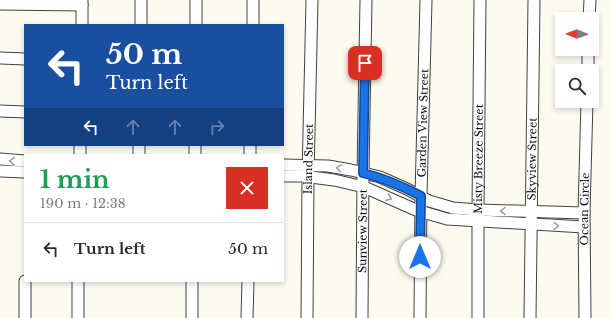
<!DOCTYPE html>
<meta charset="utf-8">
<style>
:root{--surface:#fff;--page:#f7f7f7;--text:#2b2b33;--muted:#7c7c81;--line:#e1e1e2}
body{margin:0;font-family:"Libre Baskerville",serif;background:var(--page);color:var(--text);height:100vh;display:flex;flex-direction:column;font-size:15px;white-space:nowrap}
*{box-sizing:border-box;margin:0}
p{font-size:13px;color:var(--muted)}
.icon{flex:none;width:22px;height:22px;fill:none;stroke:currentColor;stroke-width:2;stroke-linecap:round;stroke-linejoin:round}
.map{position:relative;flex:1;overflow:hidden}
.sheet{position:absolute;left:24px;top:154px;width:260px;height:128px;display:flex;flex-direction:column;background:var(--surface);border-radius:0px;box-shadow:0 2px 6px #0003}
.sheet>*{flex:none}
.hud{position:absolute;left:24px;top:24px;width:260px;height:122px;border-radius:0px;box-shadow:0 2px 6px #0003;background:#1a4fa0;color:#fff;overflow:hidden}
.needle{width:26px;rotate:271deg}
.controls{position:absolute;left:555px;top:12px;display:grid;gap:8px}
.controls a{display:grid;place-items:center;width:44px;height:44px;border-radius:0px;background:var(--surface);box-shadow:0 2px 6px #0003;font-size:20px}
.pin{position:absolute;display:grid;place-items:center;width:34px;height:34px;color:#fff;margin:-17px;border-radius:8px;box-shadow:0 2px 6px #0006}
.me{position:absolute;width:44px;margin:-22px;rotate:0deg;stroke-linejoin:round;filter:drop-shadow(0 0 3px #0008)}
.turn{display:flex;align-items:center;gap:14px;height:84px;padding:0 16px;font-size:18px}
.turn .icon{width:52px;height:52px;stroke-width:2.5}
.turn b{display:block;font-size:28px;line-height:34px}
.lanes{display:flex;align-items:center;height:38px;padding:0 16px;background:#0003;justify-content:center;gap:20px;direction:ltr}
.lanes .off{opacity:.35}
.round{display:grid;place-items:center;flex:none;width:42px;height:42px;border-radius:0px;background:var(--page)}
.overview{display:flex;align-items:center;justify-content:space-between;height:68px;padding:0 16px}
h1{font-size:24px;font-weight:700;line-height:30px;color:#1e9e55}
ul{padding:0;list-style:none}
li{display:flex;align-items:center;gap:12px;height:52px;padding:0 16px;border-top:1px solid var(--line)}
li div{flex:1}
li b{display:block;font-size:15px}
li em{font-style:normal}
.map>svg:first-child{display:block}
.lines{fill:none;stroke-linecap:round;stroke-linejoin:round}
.minor-casing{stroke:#414141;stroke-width:13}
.minor{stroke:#fff;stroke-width:11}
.oneway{stroke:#9f9f9f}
.route-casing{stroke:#114b97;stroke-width:10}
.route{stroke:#1a73e8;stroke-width:7}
.labels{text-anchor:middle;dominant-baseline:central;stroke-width:4;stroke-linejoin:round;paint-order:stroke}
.street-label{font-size:11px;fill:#0e0e0e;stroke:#fff}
</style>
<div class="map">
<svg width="611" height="318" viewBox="0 0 611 318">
<rect width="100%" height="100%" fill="#fdfaf0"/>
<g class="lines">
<defs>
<g id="minor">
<polyline points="0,4 82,5"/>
<polyline points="589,19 590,0"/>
<polyline points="82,25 82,0"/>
<polyline points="141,25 141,0"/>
<polyline points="196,25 196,0"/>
<polyline points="253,25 253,0"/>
<polyline points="0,58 25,59"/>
<polyline points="588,71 588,49"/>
<polyline points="0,111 25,112"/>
<polyline points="80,155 80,145"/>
<polyline points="139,155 139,145"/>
<polyline points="195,155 195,145"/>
<polyline points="250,155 250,145"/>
<polyline points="0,159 25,161"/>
<polyline points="283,165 328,166 351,170 380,177 407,189 429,201 453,208 478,210 584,213"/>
<polyline points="0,171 25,172"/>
<polyline points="283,176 303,176 334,180 364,187 416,210 447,219 584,227"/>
<polyline points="25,318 25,281"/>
<polyline points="78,318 78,281"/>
<polyline points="192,318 192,281"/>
<polyline points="247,318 248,281"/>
<path id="s1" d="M307 318 308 177 312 0"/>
<path id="s2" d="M362 318 363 173 366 0"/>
<path id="s3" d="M420 318 421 196 426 0"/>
<path id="s4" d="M478 318V210L480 0"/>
<path id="s5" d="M530 318 534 0"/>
<path id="s6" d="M585 318 584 213 587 101"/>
</g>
</defs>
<use href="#minor" class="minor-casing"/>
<use href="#minor" class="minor"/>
</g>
<defs><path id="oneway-chevron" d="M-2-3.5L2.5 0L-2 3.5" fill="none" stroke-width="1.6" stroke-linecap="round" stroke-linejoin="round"/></defs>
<g class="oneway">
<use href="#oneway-chevron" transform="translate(12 161) rotate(-176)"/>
<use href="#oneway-chevron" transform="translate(339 168) rotate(-171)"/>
<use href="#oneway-chevron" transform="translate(389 198) rotate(24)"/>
<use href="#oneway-chevron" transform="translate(503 211) rotate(-179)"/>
<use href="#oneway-chevron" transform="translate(556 226) rotate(3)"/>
</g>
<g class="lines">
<defs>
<path id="route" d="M365 63 363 173C384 178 402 186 421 196L420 257"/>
</defs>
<use href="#route" class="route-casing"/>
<use href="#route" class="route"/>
</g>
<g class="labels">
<g class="street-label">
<text stroke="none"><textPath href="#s3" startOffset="195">Garden View Street</textPath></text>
<text stroke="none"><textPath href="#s1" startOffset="159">Island Street</textPath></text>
<text stroke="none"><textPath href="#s4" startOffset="159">Misty Breeze Street</textPath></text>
<text stroke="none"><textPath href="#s5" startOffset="159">Skyview Street</textPath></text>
<text stroke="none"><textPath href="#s6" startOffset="109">Ocean Circle</textPath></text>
<text stroke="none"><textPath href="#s2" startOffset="87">Sunview Street</textPath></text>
</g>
</g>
</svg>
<div class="controls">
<a><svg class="needle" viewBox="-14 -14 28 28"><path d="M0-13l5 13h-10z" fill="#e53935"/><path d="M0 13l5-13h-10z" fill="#7c7c81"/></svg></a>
<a><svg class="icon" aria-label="search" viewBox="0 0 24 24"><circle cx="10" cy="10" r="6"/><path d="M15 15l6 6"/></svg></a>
</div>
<div class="pin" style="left:365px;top:63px;background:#d93025"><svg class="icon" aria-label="arrive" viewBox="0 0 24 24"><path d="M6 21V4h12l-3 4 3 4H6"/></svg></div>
<svg class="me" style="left:420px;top:257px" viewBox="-20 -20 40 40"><circle r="19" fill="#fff"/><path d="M0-13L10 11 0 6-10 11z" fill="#1a73e8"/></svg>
<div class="hud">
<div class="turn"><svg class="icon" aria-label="left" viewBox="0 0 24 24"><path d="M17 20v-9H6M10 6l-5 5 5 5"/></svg><div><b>50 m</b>Turn left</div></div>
<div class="lanes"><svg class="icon" aria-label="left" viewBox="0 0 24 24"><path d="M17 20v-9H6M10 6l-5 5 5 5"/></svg><svg class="icon off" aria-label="ahead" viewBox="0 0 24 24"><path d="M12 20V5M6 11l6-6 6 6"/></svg><svg class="icon off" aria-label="ahead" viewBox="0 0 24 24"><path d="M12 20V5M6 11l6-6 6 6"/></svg><svg class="icon off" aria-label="right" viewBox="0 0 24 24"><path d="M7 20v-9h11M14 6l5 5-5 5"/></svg></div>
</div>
<section class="sheet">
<div class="overview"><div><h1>1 min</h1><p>190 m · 12:38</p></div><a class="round" style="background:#d93025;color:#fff"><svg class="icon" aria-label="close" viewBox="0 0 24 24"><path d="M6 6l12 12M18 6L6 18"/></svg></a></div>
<ul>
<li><svg class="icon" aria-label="left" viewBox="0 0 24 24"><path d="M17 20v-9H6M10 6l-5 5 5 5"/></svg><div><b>Turn left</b></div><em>50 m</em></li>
</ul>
</section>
</div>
